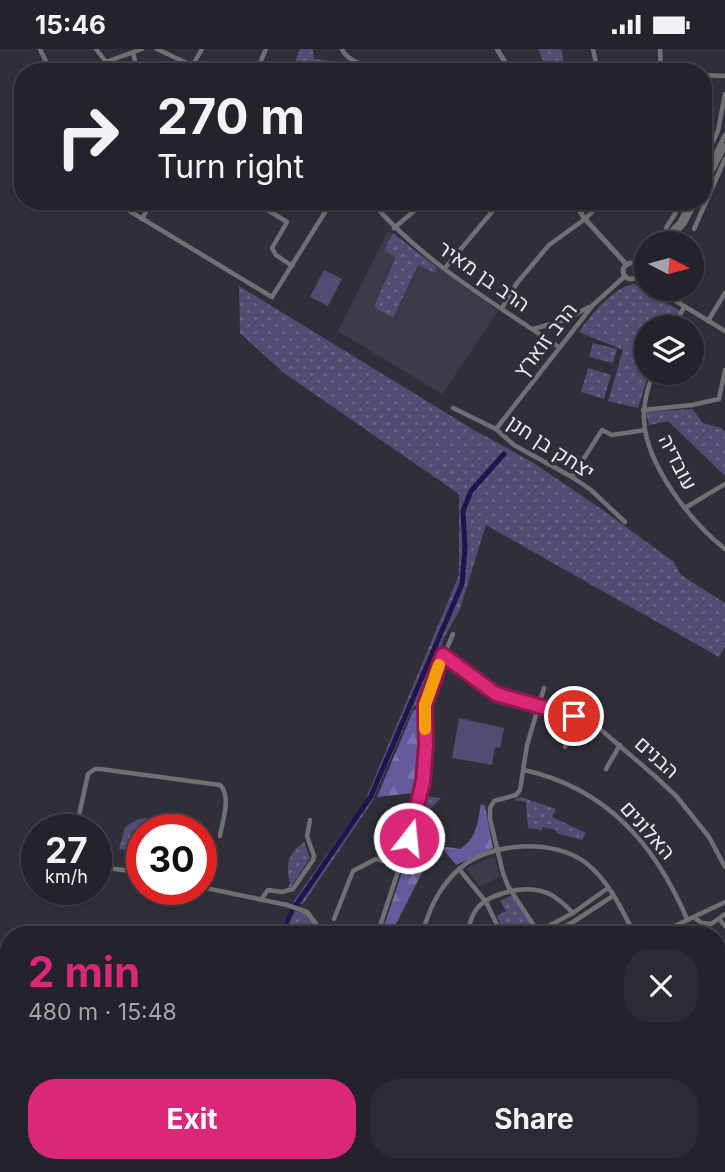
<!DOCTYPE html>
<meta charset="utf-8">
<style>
:root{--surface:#24232b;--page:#2c2b33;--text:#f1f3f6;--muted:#a3a4a9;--line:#414047;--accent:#db2777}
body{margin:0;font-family:Inter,Heebo,sans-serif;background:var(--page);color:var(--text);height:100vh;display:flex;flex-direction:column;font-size:26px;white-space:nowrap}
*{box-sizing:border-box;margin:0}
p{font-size:23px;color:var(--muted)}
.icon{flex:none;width:38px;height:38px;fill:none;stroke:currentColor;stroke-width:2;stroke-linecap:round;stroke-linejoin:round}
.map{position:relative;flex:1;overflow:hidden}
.drawer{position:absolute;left:0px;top:877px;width:726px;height:247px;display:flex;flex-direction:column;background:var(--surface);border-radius:28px 28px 0 0;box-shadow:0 2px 5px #0004,0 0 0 2px var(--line)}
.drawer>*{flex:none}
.hud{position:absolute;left:14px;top:14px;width:698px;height:147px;border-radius:28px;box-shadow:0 2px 5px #0004,0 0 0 2px var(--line);background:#24232b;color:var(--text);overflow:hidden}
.needle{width:46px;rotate:96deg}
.controls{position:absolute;left:634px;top:182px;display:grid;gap:14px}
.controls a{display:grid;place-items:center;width:70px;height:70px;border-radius:50%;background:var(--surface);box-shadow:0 2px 5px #0004,0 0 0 2px var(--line);font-size:35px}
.speed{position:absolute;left:21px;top:765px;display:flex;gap:14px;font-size:35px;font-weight:700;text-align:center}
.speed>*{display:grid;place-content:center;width:91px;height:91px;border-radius:50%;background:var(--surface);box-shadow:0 2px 5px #0004,0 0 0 2px var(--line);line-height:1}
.speed small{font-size:18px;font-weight:400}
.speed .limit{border:10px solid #d22;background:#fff;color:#111}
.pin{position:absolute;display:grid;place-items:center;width:60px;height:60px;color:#fff;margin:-30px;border:4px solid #fff;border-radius:50%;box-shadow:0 2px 7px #0007}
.me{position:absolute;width:77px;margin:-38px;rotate:16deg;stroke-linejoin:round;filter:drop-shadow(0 0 5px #0008)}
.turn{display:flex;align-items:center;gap:24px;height:147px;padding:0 28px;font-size:32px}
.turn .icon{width:91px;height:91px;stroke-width:2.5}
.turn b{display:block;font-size:49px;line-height:60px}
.round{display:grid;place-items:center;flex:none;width:74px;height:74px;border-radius:28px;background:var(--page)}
.overview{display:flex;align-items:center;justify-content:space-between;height:119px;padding:0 28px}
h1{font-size:42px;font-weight:700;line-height:52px;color:var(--accent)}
.action{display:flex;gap:14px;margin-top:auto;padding:14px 28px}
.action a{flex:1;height:80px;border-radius:28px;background:var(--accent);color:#fff;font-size:28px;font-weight:700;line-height:80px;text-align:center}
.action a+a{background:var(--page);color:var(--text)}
.status{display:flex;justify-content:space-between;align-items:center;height:49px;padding:0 35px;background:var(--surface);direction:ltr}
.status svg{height:19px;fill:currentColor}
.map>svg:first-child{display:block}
.built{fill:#3c3b4a}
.grass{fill:url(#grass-dots)}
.forest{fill:url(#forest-firs)}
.garden{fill:#514c72}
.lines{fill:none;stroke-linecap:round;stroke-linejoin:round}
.canal{stroke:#22124d;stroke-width:5}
.minor{stroke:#706f74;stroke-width:4.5}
.tertiary{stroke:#706f74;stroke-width:5}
.route-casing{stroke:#8e194d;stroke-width:18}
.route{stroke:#db2777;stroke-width:12}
.slow{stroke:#f59e0b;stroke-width:12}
.labels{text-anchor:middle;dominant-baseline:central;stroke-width:6;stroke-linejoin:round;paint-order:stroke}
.street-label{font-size:21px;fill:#e7e6ed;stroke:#302f39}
</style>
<div class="status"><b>15:46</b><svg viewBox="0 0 49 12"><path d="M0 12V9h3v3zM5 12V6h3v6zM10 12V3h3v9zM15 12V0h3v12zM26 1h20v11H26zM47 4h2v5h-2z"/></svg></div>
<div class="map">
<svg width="725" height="1123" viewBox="0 0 725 1123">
<defs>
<pattern id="grass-dots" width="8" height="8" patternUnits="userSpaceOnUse" patternTransform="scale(1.75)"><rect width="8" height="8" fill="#514c72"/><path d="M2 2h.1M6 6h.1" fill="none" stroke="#6a6686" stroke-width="1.8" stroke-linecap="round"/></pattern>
<pattern id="forest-firs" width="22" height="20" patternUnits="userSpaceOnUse" patternTransform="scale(1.75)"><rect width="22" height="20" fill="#655b9c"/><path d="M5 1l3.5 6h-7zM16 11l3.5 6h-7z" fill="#7b73aa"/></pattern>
</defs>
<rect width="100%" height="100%" fill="#302f39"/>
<g class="built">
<polygon points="388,182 498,262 442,345 338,282"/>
<polygon points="494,808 500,827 480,838 466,819"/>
<polygon points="139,1115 189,1115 188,1123 132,1123"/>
<polygon points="303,1115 548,1115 493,1123 301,1123"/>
</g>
<g class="grass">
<polygon points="300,0 313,0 314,10 340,13 340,23 291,23"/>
<polygon points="538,0 561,0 566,23 548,23"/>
<polygon points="393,184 436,218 435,224 418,216 393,269 374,258 396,208 384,201"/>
<path d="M634 235 680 262 672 278H646V324H649L638 359 608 352 623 301 579 283C591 266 612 239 634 235Z"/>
<polygon points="239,237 474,381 532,413 600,459 674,513 681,526 725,554 725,597 719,608 486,476 460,560 444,589 419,653 412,660 372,753 303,855 293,853 365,752 459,526 459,445 284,324 240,284"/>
<polygon points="593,294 617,300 613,314 589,308"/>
<polygon points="588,319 611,326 604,350 581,343"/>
<polygon points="692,360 703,374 721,379 725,383 725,427 668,372 649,376 646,363"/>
<polygon points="425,747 441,749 427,763 426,768 430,772 427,789 414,787 421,770"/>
<polygon points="521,748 556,760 552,768 586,784 582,791 557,784 556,781 542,778 542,781 528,779 526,753 514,751"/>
<polygon points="149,769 149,776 159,780 142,780 142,803 119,800 125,778 138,770"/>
<path d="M304 793 310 809 291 838 288 839 290 834C285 816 289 803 304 793Z"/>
<polygon points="512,846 537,885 505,885 497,867 506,862 500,852"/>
<polygon points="291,861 304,864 321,886 276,886"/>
<polygon points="429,1115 529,1115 484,1123 429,1123"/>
</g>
<g class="forest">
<polygon points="418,659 417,716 413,744 377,748 413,662"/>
<path d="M481 755 485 757 493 799 456 816 443 800 430 808 396 875 393 885 381 886 412 793 460 800C477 789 477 775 481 755Z"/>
</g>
<g class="garden">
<polygon points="324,221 342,230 328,257 310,248"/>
<polygon points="459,669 504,679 500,699 495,698 492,716 452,709"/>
</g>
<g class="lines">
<g class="canal">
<polyline points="281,886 292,862 371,747 462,535 465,499 463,462 471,442 504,405"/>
<polyline points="295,1123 296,1115"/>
</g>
<g class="minor">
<polyline points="40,0 51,23"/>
<polyline points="96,0 106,13 142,0"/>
<polyline points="157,0 193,17"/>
<path d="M342 0C351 20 381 15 401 23"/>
<polyline points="593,0 598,23"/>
<polyline points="660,0 661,23"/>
<polyline points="133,4 138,23"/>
<polyline points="189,23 202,0"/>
<polyline points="256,23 266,0"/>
<polyline points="704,26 725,27"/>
<polyline points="15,86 23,97"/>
<polyline points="704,111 718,82 725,45"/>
<polyline points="113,152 272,248 332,152"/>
<polyline points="253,152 287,173 272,199 276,206 292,217"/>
<path d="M371 152C420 211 495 255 559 298"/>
<polyline points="142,170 152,152"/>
<polyline points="394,179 426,152"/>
<polyline points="666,179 683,152"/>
<polyline points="694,180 725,110"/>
<polyline points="687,194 690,189"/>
<polyline points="445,219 501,152"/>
<polyline points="637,228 646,233"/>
<polyline points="656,240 725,282"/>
<polyline points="502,259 517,234 549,196 585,170 603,152"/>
<polyline points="708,272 725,244"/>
<polyline points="674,278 684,258"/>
<polyline points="533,280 565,271 589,258"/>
<path d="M653 324C648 339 643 354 644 371 646 416 691 473 725 500"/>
<polyline points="453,359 496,380 514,396 572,428 591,441 625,473"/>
<polyline points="643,361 692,356 719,350 725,321"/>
<polyline points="496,380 593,256 625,227"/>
<polyline points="572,428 602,381 612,386 645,381"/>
<polyline points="685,459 725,435"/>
<polyline points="443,606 496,645 593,674 656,728 677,748 709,788 725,818"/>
<polyline points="565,698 574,667"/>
<polyline points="606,720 620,696"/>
<path d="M524 721C606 739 655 795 687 870"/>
<path d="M76 780 88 725 95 720H100L220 736C232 747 222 773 220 787"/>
<polyline points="96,818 142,823"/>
<polyline points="459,820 486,853 502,886"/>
<polyline points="201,838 287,856"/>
<polyline points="262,849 268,841 282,843 293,840 313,811 314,807 307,787 310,771"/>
<polyline points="693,868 702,874 711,875 725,865"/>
<polyline points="334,870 353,822 376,810 400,816"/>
<polyline points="719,870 725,877"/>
<polyline points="539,882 573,864 608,839"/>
<polyline points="377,886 412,780 421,745 426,696 424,661 426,648 453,585"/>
<path d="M422 886C429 860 439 838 459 820 489 793 554 789 586 814 609 832 622 861 635 886"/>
<path d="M469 886C469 878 470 870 474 864 484 845 521 837 541 842 554 845 564 855 573 864"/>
<polyline points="540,886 508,837 503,824 490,770 490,759 494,752 516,746 520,741 527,696 544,639"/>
<polyline points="548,886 573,873 613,847"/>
<polyline points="656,886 725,853"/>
<polyline points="718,965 725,967"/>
<polyline points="718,1042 725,1046"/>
<polyline points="718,1088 725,1092"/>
<polyline points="681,1115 697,1123"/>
<polyline points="654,1123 658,1115"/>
</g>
<g class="tertiary">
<polyline points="497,0 511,23"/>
<polyline points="704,129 725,86"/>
<polyline points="704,138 725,97"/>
<polyline points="573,152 585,170 627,216"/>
<polyline points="660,194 680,173 691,152"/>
<polyline points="666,194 684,175 696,152"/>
<circle cx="631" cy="222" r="8"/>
<polyline points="634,215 646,207"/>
<polyline points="639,221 646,213"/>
<polyline points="287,856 307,863 324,886"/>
<polyline points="718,999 725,1002"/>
</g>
</g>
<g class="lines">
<defs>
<polyline id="route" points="409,789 423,733 426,696 425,656 443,606 496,645 574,667"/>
</defs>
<use href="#route" class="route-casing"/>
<use href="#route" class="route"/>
<polyline class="slow" points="425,680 425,656 439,616"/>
</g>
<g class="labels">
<g class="street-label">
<text transform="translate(484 227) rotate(35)">הרב בן מאיר</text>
<text transform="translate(545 291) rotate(-52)">הרב זוארץ</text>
<text transform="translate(551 398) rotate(33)">יצחק בן חנן</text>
<text transform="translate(678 413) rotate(63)">עובדיה</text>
<text transform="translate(657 708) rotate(42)">הבנים</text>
<text transform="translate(648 781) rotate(48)">האלונים</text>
</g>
</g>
</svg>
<div class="controls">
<a><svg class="needle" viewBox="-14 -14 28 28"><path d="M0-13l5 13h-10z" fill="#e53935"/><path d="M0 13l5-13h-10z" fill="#a3a4a9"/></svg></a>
<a><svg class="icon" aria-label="layers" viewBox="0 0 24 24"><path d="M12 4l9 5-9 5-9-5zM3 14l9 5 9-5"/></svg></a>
</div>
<div class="speed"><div>27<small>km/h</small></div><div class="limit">30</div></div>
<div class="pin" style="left:574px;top:667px;background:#d93025"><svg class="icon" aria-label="arrive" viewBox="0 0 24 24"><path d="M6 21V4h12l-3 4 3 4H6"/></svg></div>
<svg class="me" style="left:409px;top:789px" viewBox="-20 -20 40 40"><circle r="17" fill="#db2777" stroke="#fff" stroke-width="3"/><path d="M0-11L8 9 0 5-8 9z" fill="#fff"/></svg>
<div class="hud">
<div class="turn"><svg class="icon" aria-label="right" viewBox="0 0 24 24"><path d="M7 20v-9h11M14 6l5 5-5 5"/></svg><div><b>270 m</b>Turn right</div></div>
</div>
<section class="drawer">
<div class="overview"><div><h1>2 min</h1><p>480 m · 15:48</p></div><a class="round"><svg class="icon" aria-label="close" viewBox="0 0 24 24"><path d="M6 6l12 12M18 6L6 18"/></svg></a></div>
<div class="action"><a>Exit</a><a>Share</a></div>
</section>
</div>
